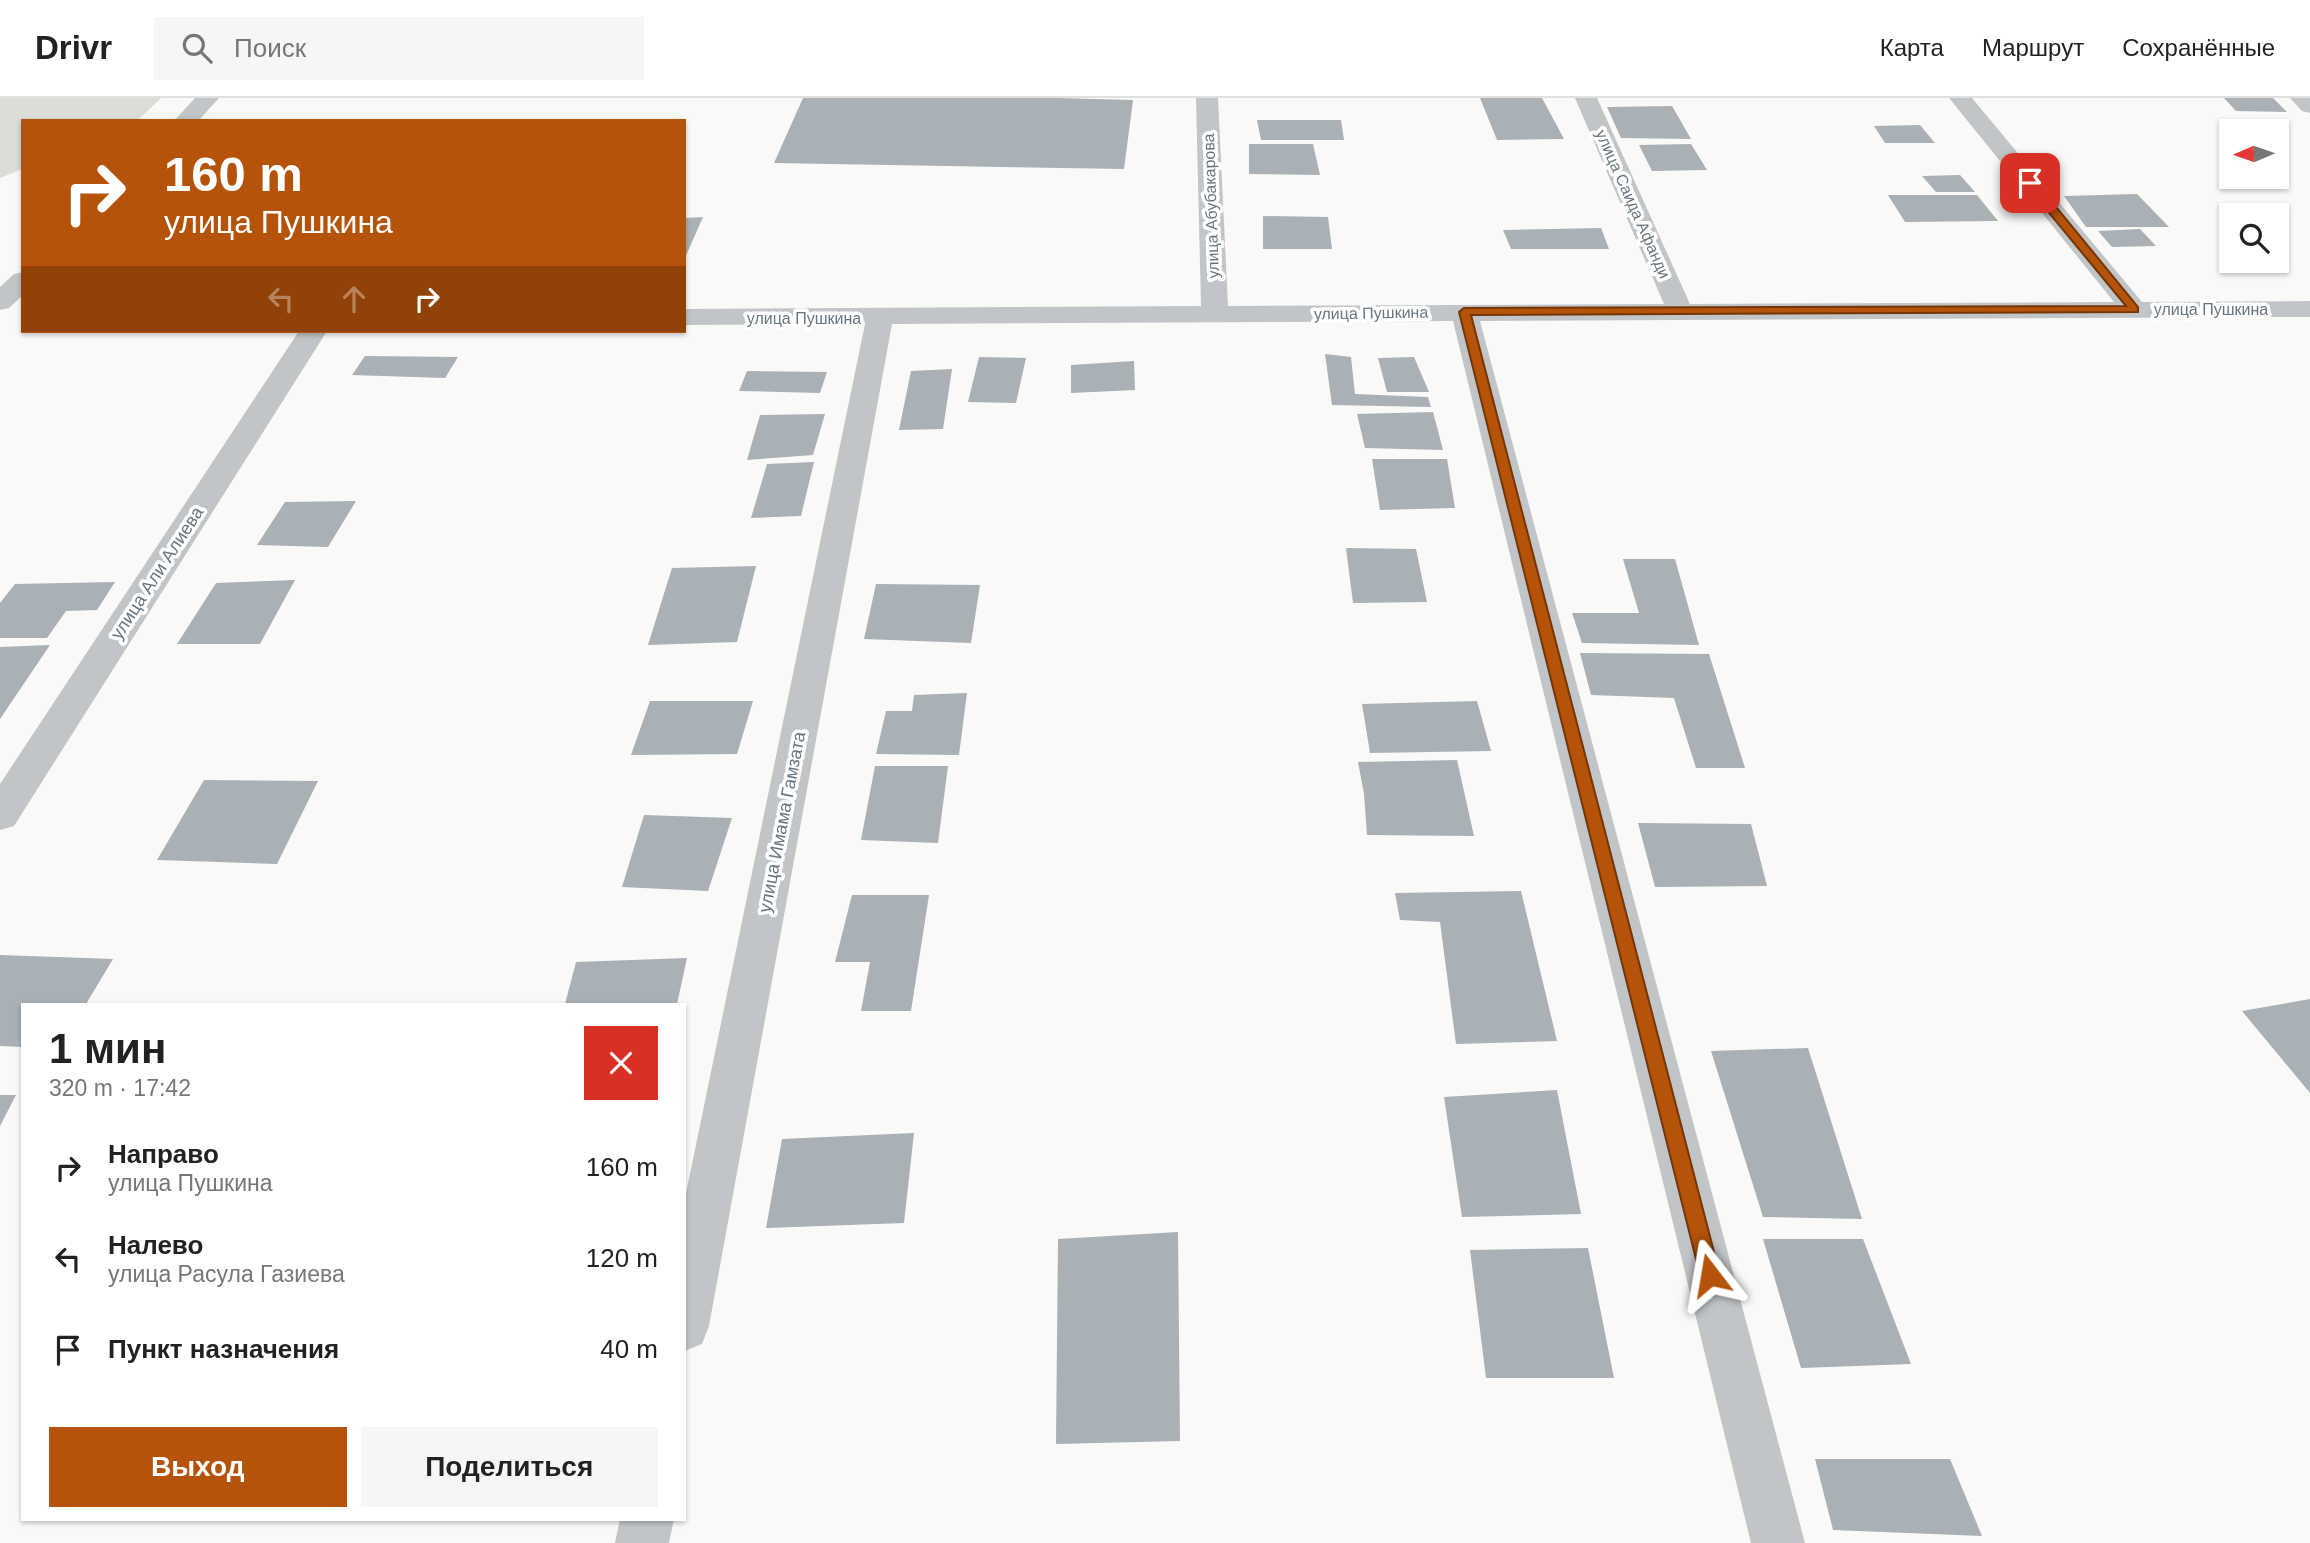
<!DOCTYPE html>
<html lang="ru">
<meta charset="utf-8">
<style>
:root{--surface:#fff;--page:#f6f6f6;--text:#222;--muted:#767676;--line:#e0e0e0;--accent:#b45309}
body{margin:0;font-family:Arial,sans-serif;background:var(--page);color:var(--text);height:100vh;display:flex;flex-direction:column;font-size:26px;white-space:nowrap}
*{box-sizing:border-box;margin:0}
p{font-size:23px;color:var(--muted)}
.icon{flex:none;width:38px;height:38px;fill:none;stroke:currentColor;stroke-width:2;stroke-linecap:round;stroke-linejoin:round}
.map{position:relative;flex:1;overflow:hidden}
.side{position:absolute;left:21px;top:905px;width:665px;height:518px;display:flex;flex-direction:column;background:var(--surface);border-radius:0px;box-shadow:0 2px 5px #0004}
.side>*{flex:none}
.guide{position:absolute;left:21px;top:21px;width:665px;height:214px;border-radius:0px;box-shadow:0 2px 5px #0004;background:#b45309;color:#fff;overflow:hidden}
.needle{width:46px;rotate:268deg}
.buttons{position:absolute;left:2219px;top:21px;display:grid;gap:14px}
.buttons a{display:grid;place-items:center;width:70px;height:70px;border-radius:0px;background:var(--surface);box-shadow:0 2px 5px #0004;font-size:35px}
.pin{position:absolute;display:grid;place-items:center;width:60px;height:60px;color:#fff;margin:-30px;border-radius:14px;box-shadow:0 4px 10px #0006}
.me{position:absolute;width:77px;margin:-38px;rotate:346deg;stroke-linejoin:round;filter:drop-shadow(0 0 5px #0008)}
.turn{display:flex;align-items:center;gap:24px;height:147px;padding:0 28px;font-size:32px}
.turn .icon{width:91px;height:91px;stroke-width:2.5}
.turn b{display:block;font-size:49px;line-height:60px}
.lanes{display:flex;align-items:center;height:66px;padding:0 28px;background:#0003;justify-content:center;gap:35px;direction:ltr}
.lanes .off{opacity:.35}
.round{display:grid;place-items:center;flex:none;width:74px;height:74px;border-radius:0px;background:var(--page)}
.summary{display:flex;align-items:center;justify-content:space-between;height:119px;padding:0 28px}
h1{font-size:42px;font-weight:800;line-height:52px}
.cta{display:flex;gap:14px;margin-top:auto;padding:14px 28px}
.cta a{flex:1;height:80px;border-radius:0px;background:var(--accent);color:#fff;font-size:28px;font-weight:800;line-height:80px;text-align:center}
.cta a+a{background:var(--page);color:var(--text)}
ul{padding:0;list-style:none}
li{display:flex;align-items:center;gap:21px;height:91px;padding:0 28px}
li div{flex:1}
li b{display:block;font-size:26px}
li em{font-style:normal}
header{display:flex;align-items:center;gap:42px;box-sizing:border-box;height:98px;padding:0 35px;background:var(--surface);border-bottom:2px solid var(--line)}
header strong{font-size:33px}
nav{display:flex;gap:38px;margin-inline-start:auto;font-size:24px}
.search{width:490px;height:63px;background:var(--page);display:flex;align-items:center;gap:18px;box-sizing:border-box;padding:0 24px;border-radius:0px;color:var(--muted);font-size:26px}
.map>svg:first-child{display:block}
.green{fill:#daded7}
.building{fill:#a9b0b6}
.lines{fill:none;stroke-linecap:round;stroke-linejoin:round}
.street{fill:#c1c5c8;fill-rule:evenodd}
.route{fill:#b45309;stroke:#753606;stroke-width:2}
.labels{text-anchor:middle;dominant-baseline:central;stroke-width:7;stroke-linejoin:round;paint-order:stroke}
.far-street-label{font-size:16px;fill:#667680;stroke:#fff}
.street-label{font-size:18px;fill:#667680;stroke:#fff}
</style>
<header>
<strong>Drivr</strong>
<div class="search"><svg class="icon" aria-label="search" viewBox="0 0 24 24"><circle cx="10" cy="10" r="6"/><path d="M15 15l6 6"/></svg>Поиск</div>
<nav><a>Карта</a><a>Маршрут</a><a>Сохранённые</a></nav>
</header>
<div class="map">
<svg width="2310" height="1445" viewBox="0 0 2310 1445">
<rect width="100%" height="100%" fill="#f9f9f7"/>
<polygon class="green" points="0,0 161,0 137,23 23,23 23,71 0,80"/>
<g class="building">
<polygon points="803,0 1057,0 1133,2 1124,71 774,65"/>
<polygon points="1480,0 1542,0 1564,41 1497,42"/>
<polygon points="2224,0 2273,0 2287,14 2236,13"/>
<polygon points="1672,8 1691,41 1621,40 1607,9"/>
<polygon points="1257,22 1341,22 1344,42 1261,42"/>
<polygon points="1920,27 1935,45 1885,45 1874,28"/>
<polygon points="1249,46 1313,46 1320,77 1249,76"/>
<polygon points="1691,46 1707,72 1652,73 1639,47"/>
<polygon points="1960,77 1975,94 1936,94 1922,78"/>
<polygon points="2137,96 2169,129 2086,129 2064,98"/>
<polygon points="1888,97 1977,97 1998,123 1905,124"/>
<polygon points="1263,118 1328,119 1332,151 1263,151"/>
<polygon points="703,119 684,162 684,120"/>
<polygon points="1601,130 1609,151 1511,151 1503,132"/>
<polygon points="2140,131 2156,148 2112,149 2098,133"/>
<polygon points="1325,256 1351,259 1355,296 1428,299 1431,309 1332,307"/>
<polygon points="365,258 458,259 445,280 352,277"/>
<polygon points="979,259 1026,260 1016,305 968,304"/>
<polygon points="1414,259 1429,294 1387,294 1378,260"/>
<polygon points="1134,263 1135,292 1071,295 1071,267"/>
<polygon points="952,271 943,331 899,332 911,273"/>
<polygon points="747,273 827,274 820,295 739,293"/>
<polygon points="1433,314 1443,352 1365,350 1357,316"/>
<polygon points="825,316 813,357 747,362 760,317"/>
<polygon points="1372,361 1447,361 1455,410 1380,412"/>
<polygon points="814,364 801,418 751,420 767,366"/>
<polygon points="356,403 328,449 257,447 285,404"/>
<polygon points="1346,450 1416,451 1427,504 1353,505"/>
<polygon points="1623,461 1675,461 1699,547 1582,545 1572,515 1639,515"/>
<polygon points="756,468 737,544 648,547 672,470"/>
<polygon points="295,482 260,546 177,546 216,485"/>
<polygon points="115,484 97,512 66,513 47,540 0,540 0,505 15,486"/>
<polygon points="876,486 980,487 971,545 864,541"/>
<polygon points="50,547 0,621 0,549"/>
<polygon points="1580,555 1709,556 1745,670 1696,670 1674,600 1591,597"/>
<polygon points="967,595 959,657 876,656 886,613 912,613 914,597"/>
<polygon points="650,603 753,603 737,656 631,657"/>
<polygon points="1477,603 1491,653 1370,655 1362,606"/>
<polygon points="1457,662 1474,738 1367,737 1364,696 1358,664"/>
<polygon points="875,668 948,668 938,745 861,742"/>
<polygon points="204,682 318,683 277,766 157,762"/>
<polygon points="644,717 732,720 708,793 622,789"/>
<polygon points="1638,725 1751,726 1767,788 1655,789"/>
<polygon points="1521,793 1557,943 1456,946 1440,824 1400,822 1395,795"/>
<polygon points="852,797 929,797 911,913 861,913 870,864 835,864"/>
<polygon points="0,857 113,861 86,906 23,906 23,949 0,948"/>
<polygon points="687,860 677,906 565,906 576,864"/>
<polygon points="2310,901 2310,995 2242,913"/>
<polygon points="1808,950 1862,1121 1763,1119 1711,953"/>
<polygon points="1557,992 1581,1116 1462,1119 1444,999"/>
<polygon points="0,997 16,997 0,1028"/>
<polygon points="914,1035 904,1125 766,1130 782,1041"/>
<polygon points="1178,1134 1180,1343 1056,1346 1058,1141"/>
<polygon points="1763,1141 1863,1141 1911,1266 1801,1270"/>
<polygon points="1588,1150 1614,1280 1486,1280 1470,1152"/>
<polygon points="1815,1361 1950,1361 1982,1438 1833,1432"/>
</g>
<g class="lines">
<g class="street">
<polygon points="195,0 219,0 198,23 174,23"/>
<polygon points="1196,0 1218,0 1228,208 1664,206 1575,0 1597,0 1690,206 2114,204 1949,0 1972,0 2142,204 2310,203 2310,219 1480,223 1805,1445 1751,1445 1453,223 892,226 709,1228 702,1246 684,1253 684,1105 865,226 684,227 684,211 1201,208"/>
<polygon points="2290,0 2310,0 2310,15 2302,13"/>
<polygon points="23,174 23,197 9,210 0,212 0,189 14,176"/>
<polygon points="299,233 327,233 14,728 0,732 0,686"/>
<polygon points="620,1421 674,1421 669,1445 615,1445"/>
</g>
</g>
<polygon class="route" points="2026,82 2034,82 2138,209 2138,214 1471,217 1720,1177 1717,1184 1710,1187 1703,1184 1700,1177 1459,214 1464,210 2126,208 2026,87"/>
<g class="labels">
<g class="far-street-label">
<text transform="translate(1633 106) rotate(66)">улица Саида Афанди</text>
<text transform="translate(1211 108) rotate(-92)">улица Абубакарова</text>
<text x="2211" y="211">улица Пушкина</text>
<text transform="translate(1371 215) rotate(-1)">улица Пушкина</text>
<text x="804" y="220">улица Пушкина</text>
</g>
<g class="street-label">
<text transform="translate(157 475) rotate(-57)">улица Али Алиева</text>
<text transform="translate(782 724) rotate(-79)">улица Имама Гамзата</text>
</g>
</g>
</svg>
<div class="buttons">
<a><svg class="needle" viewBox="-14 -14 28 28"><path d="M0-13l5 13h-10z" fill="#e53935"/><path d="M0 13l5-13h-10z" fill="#767676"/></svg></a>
<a><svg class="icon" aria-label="search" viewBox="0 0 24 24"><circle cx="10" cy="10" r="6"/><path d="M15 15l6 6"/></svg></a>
</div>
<div class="pin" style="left:2030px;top:85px;background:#d93025"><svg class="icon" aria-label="arrive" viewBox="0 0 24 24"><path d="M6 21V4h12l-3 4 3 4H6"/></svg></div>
<svg class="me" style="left:1710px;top:1177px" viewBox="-20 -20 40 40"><path d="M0-17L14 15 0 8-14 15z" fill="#b45309" stroke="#fff" stroke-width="4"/></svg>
<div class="guide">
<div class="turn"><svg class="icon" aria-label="right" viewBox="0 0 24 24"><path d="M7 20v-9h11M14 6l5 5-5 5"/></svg><div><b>160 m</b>улица Пушкина</div></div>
<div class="lanes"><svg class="icon off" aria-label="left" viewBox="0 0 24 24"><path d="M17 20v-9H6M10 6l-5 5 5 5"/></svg><svg class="icon off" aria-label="ahead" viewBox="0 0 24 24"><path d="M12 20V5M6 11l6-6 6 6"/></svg><svg class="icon" aria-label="right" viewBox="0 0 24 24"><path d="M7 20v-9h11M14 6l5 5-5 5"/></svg></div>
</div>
<section class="side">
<div class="summary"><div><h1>1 мин</h1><p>320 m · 17:42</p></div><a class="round" style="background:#d93025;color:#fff"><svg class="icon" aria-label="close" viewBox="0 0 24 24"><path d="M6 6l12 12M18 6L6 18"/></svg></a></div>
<ul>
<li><svg class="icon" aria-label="right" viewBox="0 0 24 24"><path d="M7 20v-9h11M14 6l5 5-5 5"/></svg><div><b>Направо</b><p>улица Пушкина</p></div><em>160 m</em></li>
<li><svg class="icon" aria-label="left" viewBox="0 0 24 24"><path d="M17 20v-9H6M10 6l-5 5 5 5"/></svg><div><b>Налево</b><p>улица Расула Газиева</p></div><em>120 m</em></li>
<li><svg class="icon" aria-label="arrive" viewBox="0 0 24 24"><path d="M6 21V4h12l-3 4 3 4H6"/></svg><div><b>Пункт назначения</b></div><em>40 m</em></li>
</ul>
<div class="cta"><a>Выход</a><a>Поделиться</a></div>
</section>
</div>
